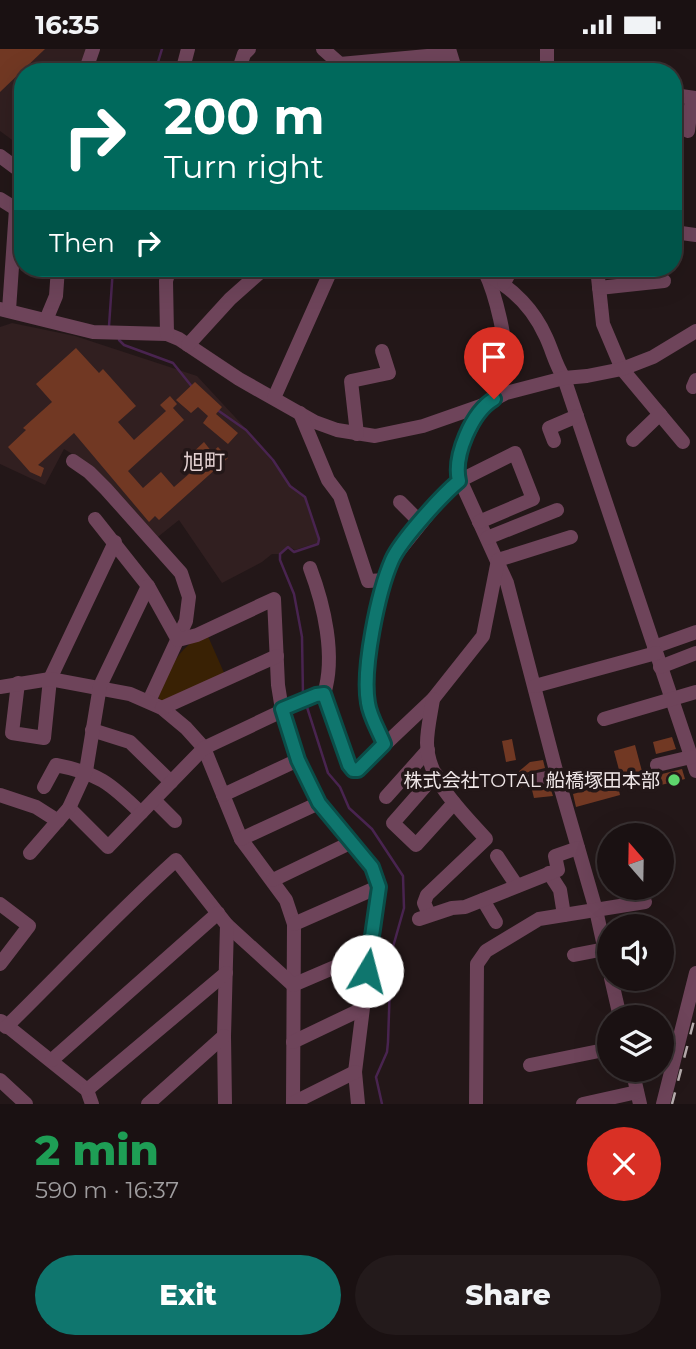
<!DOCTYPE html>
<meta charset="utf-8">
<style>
:root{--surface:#1a1112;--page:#231a1b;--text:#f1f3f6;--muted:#9f9d9f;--line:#383132;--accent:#0f766e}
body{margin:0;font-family:Montserrat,"Noto Sans JP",sans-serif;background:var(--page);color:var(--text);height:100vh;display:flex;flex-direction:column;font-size:26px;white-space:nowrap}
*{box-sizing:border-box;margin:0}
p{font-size:23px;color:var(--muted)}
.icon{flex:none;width:38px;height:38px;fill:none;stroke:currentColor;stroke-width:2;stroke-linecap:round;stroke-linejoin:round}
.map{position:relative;height:1055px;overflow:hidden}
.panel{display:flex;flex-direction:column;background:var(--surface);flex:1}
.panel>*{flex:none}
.top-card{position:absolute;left:14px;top:14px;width:668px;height:214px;border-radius:28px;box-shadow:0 7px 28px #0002,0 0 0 2px var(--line);background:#00695c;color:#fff;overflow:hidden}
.needle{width:46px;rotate:340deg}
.fabs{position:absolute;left:597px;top:774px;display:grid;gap:14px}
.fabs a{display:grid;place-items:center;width:77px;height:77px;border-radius:50%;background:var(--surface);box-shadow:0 7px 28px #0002,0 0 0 2px var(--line);font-size:35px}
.pin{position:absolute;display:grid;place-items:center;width:60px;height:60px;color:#fff;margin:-72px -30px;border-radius:50% 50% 50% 0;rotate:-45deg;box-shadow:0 0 7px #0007}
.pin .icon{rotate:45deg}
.me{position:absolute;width:77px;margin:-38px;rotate:8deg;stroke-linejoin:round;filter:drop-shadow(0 0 5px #0008)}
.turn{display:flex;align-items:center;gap:24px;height:147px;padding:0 35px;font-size:32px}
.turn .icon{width:91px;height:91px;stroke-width:2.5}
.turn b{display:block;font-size:49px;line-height:60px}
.then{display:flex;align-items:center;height:66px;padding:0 35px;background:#0003;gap:14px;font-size:26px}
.round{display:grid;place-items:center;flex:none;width:74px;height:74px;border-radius:37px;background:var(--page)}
.head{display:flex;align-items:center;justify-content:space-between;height:119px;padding:0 35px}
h1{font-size:42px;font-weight:800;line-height:52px;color:#1e9e55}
.cta{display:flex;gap:14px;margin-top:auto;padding:14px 35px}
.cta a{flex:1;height:80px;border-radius:42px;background:var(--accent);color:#fff;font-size:28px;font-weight:800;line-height:80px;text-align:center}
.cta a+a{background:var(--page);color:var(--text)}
.status{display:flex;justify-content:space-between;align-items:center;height:49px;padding:0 35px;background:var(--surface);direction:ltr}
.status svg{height:19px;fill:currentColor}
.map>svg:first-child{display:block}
.built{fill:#311f20}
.green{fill:#392104}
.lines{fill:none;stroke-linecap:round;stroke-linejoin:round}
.stream{stroke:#492450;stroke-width:2.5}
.building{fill:#713823}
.minor{stroke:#6e445a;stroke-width:14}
.rail{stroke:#b6acad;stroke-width:2.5;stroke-dasharray:12 12;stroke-linecap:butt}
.route-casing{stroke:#0a4d48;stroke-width:18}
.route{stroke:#0f766e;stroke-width:12}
.poi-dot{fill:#5ed56c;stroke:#231718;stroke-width:2.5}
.labels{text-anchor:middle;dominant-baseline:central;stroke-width:7;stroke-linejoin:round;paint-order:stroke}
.poi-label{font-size:19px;fill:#efe6e7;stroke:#231718;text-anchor:end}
.neighbourhood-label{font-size:21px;fill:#e4d2d3;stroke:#231718}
</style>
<div class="status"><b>16:35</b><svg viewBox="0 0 49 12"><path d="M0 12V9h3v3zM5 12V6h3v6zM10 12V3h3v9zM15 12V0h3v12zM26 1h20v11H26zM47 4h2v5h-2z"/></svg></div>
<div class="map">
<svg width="696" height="1055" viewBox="0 0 696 1055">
<rect width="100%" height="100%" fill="#231718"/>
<g class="built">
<polygon points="0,0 91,0 82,23 23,23 23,99 0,82"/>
<polygon points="12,274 75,287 197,327 259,394 291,438 307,449 306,454 318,490 317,494 295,501 288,497 279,505 272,505 262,513 222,534 179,471 154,491 82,411 64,400 45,436 0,415 0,278"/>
</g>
<path class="green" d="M207 585 225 626 164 652 159 650 158 646C171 618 177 598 207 585Z"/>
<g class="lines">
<g class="stream">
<polyline points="155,23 162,0"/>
<polyline points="109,277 113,219"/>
<polyline points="119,291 124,296 173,314 193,339"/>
<polyline points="216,360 246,381 273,411 290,437 305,448 319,490 318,495 294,503 288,498 280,505 280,511 294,545 302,588 303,646"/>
<polyline points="306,655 328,724 340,738 349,759 372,780 403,827 404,859 391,905 388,993 387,1003 376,1028 382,1055"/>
</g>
</g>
<g class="building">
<polygon points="0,0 45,0 0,43"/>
<polygon points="76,299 99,324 103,320 136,357 118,373 134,391 166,362 160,356 170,347 177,355 173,359 184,371 128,422 143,439 161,423 174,438 198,417 189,407 204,393 212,403 218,398 228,409 159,471 155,467 149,473 74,384 38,416 44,419 41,428 30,423 8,398 26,381 23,379 52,353 36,335"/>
<polygon points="195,333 222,358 216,365 238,384 228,395 203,374 208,367 198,358 191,364 176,351"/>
<polygon points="672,688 676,700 656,705 653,693"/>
<polygon points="512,690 516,711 506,713 502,692"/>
<polygon points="635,696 643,726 622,732 614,702"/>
<polygon points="543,711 545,719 525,724 522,730 523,737 520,740 511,729 530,713"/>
<polygon points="682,720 685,730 661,736 658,726"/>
<polygon points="617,733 620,746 576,758 573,745"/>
<polygon points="550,738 553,747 534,749 532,741"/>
</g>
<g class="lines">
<g class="minor">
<polyline points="323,0 340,15 340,23"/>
<polyline points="449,0 456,23"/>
<polyline points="340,15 449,5"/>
<polyline points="85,23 93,0"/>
<polyline points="182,23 188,0"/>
<polyline points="238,23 244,5 249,0"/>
<polyline points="547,23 547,0"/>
<polyline points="674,46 696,49"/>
<polyline points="688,82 692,49"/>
<polyline points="0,107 23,124"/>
<polyline points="0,150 16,160"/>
<polyline points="674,183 696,186"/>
<polyline points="597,219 603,275 622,320 683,393"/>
<path d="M485 223C495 244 509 296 504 319 501 329 496 339 494 350"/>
<path d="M487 226C513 239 534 261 546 288 553 303 555 315 564 329L696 722"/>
<polyline points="504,234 512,219"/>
<polyline points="599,239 664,232"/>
<polyline points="0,260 93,283 167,285 179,290 239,330 315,373 337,381 375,387 423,377 483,356 506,344 564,329 587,327 622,320 653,308 696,282"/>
<polyline points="9,261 16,160 23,137"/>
<polyline points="46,271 56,247 58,219"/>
<polyline points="167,285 166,232 170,219"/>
<polyline points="188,296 230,250 265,219"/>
<polyline points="693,338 696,331"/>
<polyline points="274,349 332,219"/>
<path d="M483 356C471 379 459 398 457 424L507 534 559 733 596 861 609 920"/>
<polyline points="300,364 328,431 340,447 368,532 386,531"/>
<polyline points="357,385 351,332 389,324 382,302"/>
<polyline points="633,391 660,365"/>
<polyline points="554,392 549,379 577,367"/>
<polyline points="73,412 89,423 106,440 181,524 189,548 186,572 149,652"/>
<polyline points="400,453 420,473"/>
<polyline points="95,470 148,537 178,591 197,586 274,550 278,636 282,661 298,711 319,754 372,818 378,838 355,1023 358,1055"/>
<polyline points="487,489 557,461"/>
<path d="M310 519C324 556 336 607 324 645"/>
<polyline points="654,598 696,583"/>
<polyline points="660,618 696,604"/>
<polyline points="18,634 12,684 44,689 50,630 115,493"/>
<polyline points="535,637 656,604"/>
<polyline points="0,638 50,630 130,645 162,659 186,679 204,699 241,790 286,851 294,875 293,1055"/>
<polyline points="162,659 277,607"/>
<polyline points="604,670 696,643"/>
<polyline points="92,681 130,693 171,733"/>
<polyline points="384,695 367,651 369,599 380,547 393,509 447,442 459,432 515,404 533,450 479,473"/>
<polyline points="657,716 691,708"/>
<polyline points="436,725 393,774 416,796 454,754"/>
<polyline points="531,732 557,727"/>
<path d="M44 738 56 716C98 724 110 734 141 764"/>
<polyline points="0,746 36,758 58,772"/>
<polyline points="223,746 298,711"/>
<polyline points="386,748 428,701"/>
<polyline points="154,751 175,772"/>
<polyline points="69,759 108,798 204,699 316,646 324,645 328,653 349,716 353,721 358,721 433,650 483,587 498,511 571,488"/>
<polyline points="241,790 319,754"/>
<polyline points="30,804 69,759 86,722 100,637 148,537"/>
<polyline points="497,807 517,837"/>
<polyline points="549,824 560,841 564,866"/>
<polyline points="273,831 352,793"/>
<polyline points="483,851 496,873"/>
<polyline points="0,855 29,877 0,915"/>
<path d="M429 865 424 854 427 846 486 790C463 764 427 731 427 694 427 680 431 664 433 650"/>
<polyline points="419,870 452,859 465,858 558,821 555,807 578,799"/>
<polyline points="294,875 378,838"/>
<polyline points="227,876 293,936 370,903"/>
<polyline points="574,906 605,900"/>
<polyline points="611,929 620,968"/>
<polyline points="1,972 87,1041 92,1055"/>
<path d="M6 978C63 922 117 864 176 811L227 876 224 987 225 1055"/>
<polyline points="293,993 362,960"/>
<polyline points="52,1011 218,864"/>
<polyline points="530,1016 609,1000"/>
<polyline points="632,1020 640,1055"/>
<polyline points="0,1031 26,1055"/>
<polyline points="87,1041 226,924"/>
<polyline points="293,1054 355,1023"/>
<polyline points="148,1055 224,987"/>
<polyline points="476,1055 477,915 486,902 539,870 645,853"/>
<polyline points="583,1055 637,1043"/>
<polyline points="663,1055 696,924"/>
</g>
<polyline class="rail" points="672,1055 696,964"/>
</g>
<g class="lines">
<defs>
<path id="route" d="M367 922 379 838 372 818 319 754 298 711 282 660 316 646 324 645 349 716 353 721H358L384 695C379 682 370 668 368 654 362 620 378 543 392 511 401 491 442 446 459 432 453 407 472 363 494 350"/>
</defs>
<use href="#route" class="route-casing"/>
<use href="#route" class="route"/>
</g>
<circle class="poi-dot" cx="674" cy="731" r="7"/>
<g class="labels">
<g class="poi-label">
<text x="660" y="731">株式会社TOTAL 船橋塚田本部</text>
</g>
<g class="neighbourhood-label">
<text x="204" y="412">旭町</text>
</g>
</g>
</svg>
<div class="fabs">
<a><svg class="needle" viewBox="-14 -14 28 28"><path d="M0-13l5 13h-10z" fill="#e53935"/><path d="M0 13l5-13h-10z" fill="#9f9d9f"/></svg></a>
<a><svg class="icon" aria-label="sound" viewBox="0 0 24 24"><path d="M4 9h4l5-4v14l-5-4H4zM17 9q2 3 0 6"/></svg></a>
<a><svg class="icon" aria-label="layers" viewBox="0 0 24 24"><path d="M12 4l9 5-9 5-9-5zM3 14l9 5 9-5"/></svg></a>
</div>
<div class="pin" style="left:494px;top:350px;background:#d93025"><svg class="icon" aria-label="arrive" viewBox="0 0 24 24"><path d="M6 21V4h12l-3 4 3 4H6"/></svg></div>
<svg class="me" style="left:367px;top:922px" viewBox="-20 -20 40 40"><circle r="19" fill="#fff"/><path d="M0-13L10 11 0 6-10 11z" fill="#0f766e"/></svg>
<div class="top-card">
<div class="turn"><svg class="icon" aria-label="right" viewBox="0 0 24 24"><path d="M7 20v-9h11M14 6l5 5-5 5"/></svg><div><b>200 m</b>Turn right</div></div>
<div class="then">Then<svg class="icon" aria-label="right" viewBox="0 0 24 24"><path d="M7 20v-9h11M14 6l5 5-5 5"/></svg></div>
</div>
</div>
<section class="panel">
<div class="head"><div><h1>2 min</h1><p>590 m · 16:37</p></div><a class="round" style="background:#d93025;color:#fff"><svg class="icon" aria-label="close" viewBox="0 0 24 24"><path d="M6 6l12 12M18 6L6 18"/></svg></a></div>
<div class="cta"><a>Exit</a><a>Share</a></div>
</section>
